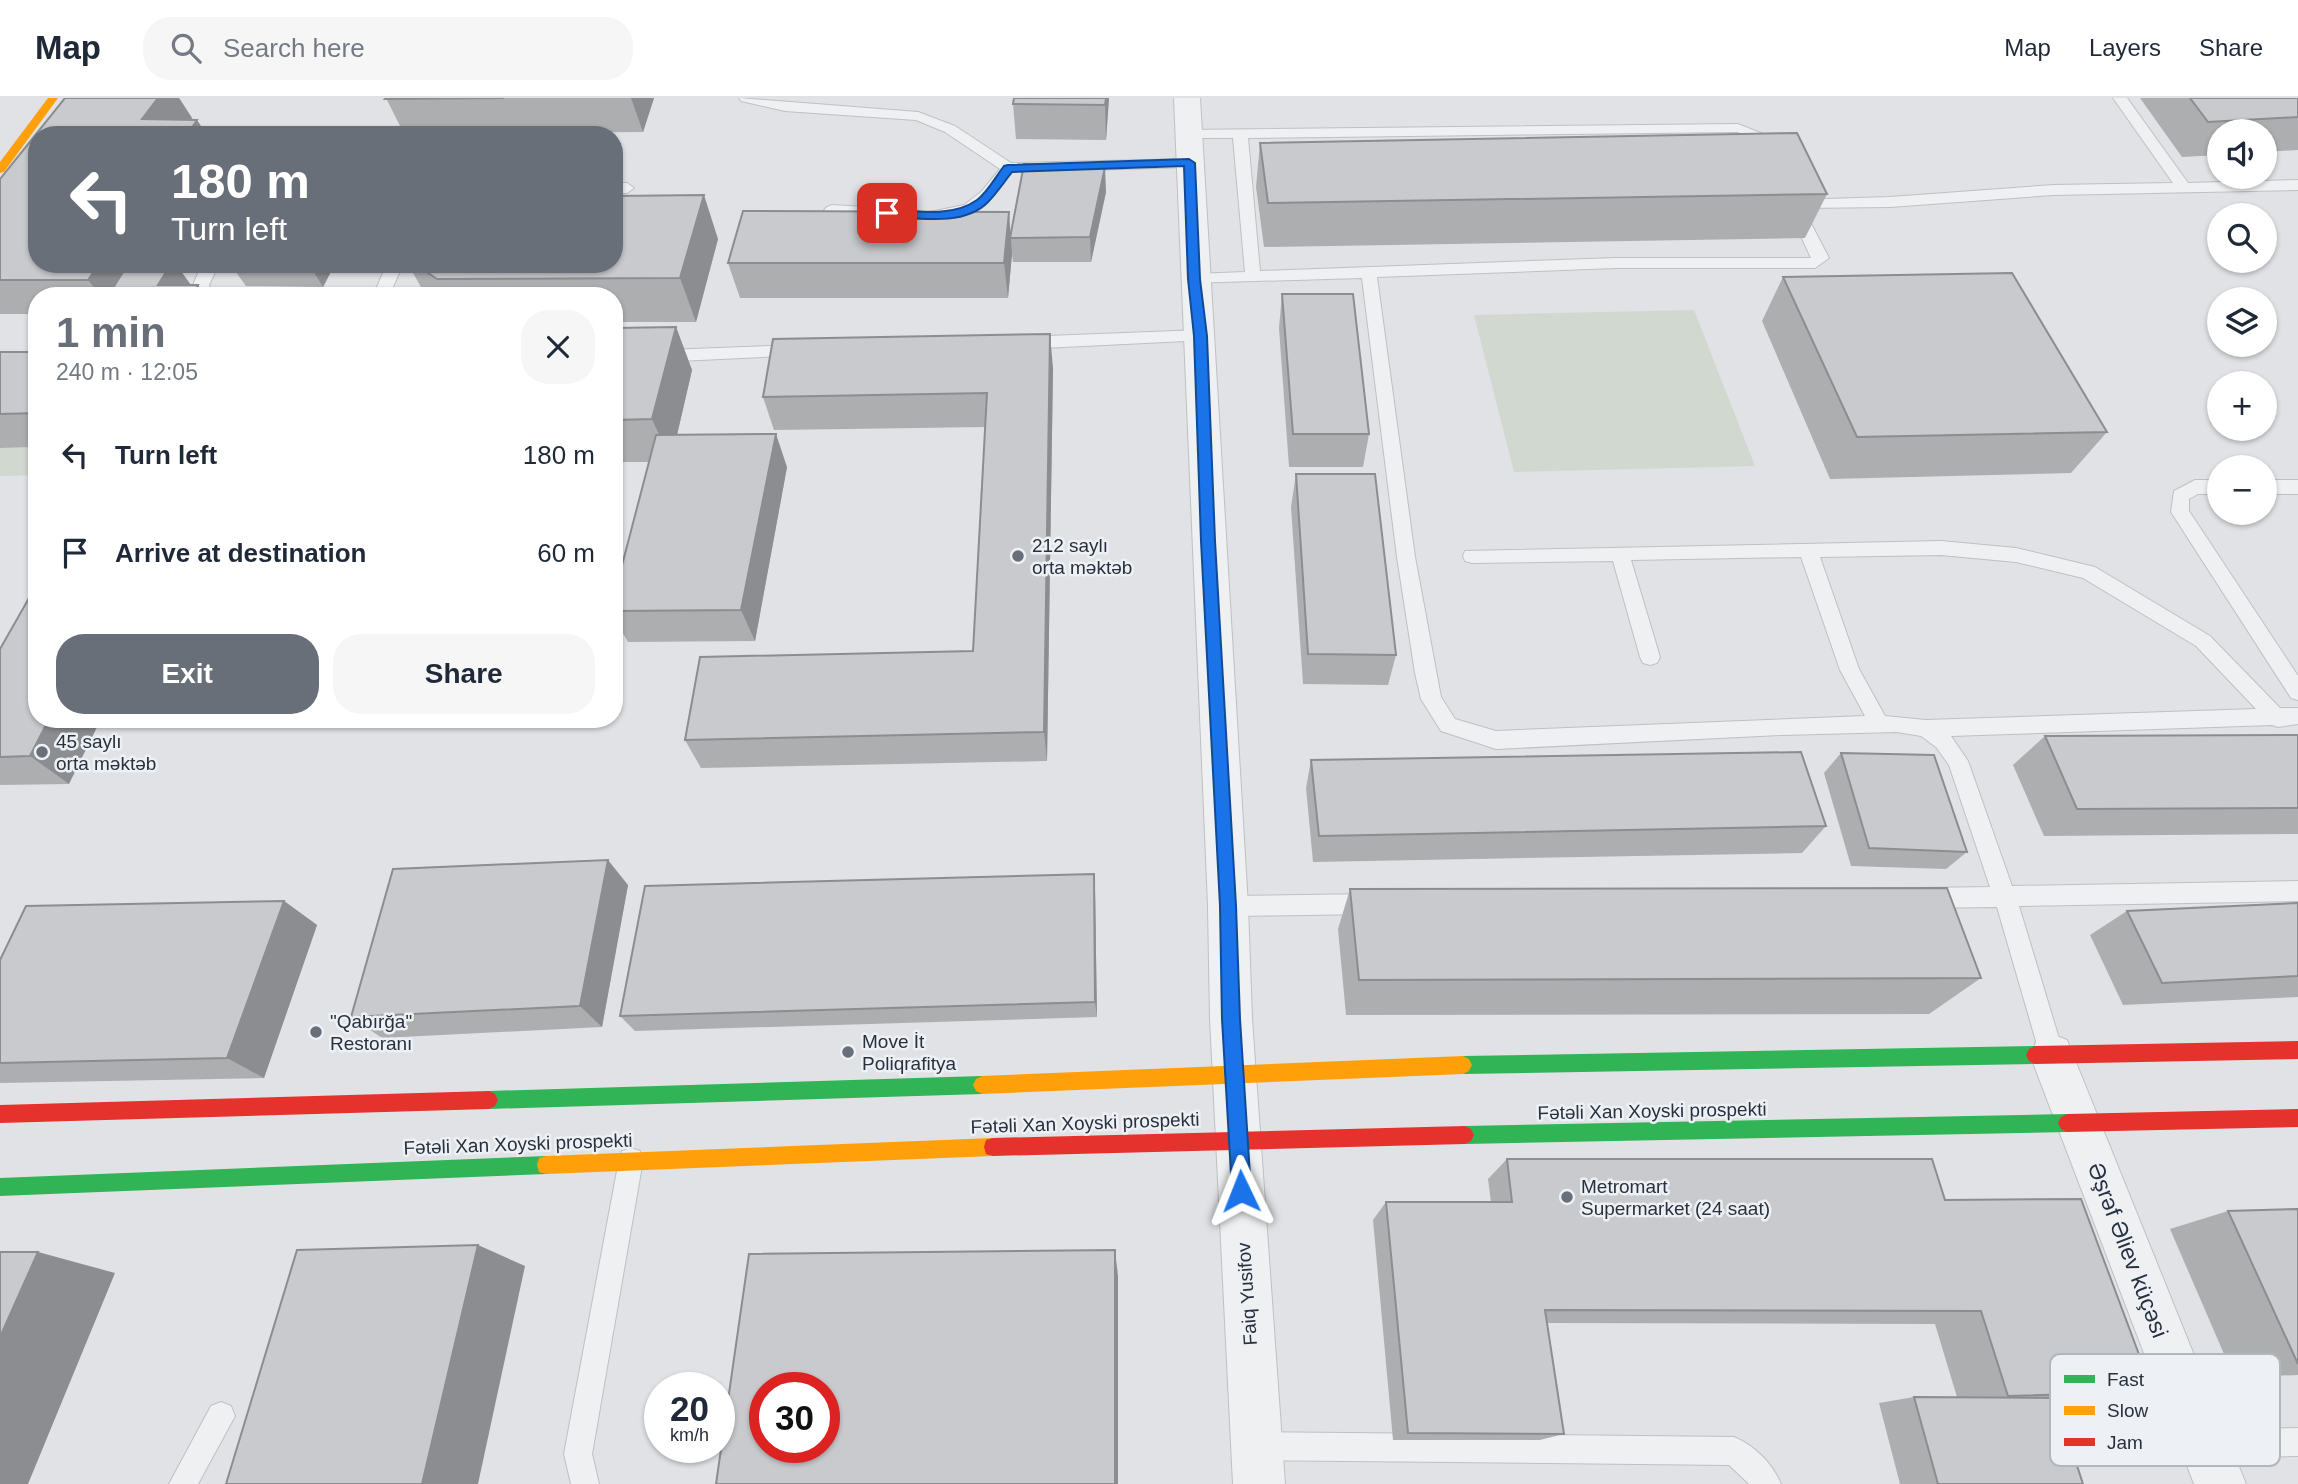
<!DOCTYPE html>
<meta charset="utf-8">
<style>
:root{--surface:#fff;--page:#f6f6f7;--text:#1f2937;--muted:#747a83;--line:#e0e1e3;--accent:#686f78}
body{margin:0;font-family:Helvetica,sans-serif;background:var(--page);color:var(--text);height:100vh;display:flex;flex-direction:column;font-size:26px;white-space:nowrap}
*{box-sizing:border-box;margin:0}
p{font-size:23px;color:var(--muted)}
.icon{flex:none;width:38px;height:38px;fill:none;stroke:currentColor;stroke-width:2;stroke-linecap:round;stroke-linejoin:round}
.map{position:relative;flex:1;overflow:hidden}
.sheet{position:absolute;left:28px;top:189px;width:595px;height:441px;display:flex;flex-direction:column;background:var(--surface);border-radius:28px;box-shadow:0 2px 5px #0004}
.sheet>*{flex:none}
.banner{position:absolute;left:28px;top:28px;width:595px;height:147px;border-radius:28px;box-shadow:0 2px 5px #0004;background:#686f78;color:#fff;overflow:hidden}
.controls{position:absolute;left:2207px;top:21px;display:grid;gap:14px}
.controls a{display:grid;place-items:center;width:70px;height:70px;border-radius:50%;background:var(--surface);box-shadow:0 2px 5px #0004;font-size:35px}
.speed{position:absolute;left:644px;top:1274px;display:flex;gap:14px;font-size:35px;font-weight:700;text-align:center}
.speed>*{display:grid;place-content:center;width:91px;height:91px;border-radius:50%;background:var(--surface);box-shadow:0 2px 5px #0004;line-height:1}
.speed small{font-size:18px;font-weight:400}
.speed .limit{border:10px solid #d22;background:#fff;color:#111}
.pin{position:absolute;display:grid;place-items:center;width:60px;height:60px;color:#fff;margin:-30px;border-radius:14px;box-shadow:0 4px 10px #0006}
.me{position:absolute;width:77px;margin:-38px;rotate:358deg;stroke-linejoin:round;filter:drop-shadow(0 0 5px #0008)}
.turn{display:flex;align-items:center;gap:24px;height:147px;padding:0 28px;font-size:32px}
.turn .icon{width:91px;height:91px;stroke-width:2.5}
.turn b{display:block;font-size:49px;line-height:60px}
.round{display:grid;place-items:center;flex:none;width:74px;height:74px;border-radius:28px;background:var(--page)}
.headline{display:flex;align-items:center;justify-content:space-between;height:119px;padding:0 28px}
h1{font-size:42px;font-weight:800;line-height:52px;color:var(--accent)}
.button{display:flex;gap:14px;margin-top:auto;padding:14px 28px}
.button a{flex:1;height:80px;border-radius:28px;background:var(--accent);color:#fff;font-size:28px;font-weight:800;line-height:80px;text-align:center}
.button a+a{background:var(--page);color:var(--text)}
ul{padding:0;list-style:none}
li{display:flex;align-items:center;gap:21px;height:98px;padding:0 28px}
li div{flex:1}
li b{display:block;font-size:26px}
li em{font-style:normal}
header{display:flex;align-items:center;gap:42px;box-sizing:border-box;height:98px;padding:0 35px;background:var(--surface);border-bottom:2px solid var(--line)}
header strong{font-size:33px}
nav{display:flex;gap:38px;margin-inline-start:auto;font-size:24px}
.search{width:490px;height:63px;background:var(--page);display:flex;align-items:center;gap:18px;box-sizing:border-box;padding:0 24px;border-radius:28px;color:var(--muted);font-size:26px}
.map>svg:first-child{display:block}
.green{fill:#d1d8d0}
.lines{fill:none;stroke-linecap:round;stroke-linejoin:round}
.lane-casing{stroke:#bec0c3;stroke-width:2}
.street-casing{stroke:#bec0c3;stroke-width:2}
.lane{fill:#eff0f1;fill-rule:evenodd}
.street{fill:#eff0f1;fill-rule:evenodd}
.fast{fill:#30b455;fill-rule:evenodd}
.slow{fill:#ff9f0a;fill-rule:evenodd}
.jam{fill:#e5322d;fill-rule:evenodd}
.wall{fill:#acaeb0}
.shaded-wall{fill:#8c8d90}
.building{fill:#c8cacd;stroke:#8c8d90;stroke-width:2;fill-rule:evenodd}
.route{fill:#1a73e8;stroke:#114b97;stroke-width:2}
.poi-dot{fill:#686f78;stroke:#edf1f5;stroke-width:2.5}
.labels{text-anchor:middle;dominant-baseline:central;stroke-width:5;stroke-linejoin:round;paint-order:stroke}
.poi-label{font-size:19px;fill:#28313d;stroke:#edf1f5;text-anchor:start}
.street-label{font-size:19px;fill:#28313d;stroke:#edf1f5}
.near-street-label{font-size:23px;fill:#28313d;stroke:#edf1f5}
.key{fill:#edf1f5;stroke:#b2b7be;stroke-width:2}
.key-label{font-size:19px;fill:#28313d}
</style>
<header>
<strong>Map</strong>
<div class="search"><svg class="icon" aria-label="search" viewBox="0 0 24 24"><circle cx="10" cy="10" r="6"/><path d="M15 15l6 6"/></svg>Search here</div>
<nav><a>Map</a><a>Layers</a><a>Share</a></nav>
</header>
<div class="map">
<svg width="2298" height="1386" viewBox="0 0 2298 1386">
<rect width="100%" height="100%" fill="#e0e2e5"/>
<g class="green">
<polygon points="1694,212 1755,368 1514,374 1474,217"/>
<polygon points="37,349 37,377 0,378 0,350"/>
</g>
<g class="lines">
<defs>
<g id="lane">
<path d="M739 0 918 14 955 28 1011 65 1189 61 1196 65 1189 69 1012 74C992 101 967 130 930 120L927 117 930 114 964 107 981 94 1000 71 945 34 916 22 785 13 741 3Z"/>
<path d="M2113 0H2127L2188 85 2298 82V92L2053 97 1890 109 1803 110 1829 160 1815 170H1616L1377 179 1415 459 1441 599 1455 621 1496 633 1865 618 1840 572 1801 459 1631 462 1660 559 1657 565 1650 567 1643 565 1640 559 1613 463 1472 465 1465 463 1463 458 1465 453 1941 443 2016 450 2095 469 2210 538 2280 610H2298V626L2278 629 2272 627 1951 638 1968 663 2012 788 2298 783V803L2019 808 2064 957 2060 965 2052 968 2044 965 2040 957 1997 809 1923 810 1915 807 1912 800 1915 793 1923 790 1990 789 1949 667 1936 649 1921 638 1897 634 1781 637 1496 651 1441 633 1421 601 1415 575 1397 459 1362 180 1188 185 1186 181 1188 177 1194 176 1245 174 1233 40H1188L1181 36 1188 32 1738 26 1763 36 1777 57 1770 61 1765 60 1753 42 1738 34 1248 40 1260 173 1616 160H1811L1787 108 1792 102 1890 99 2053 87 2173 85ZM1941 457 2016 464 2083 480 2196 548 2256 611 1926 622 1885 618 1859 571 1820 459Z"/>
<polygon points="614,85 627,85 634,90 627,95 614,95"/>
<polygon points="832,107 882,110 890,115 882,120 827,115 824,112 827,109"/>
<polygon points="202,166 219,166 209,187 216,198 200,198 193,187"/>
<polygon points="387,166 403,166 389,198 373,198"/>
<polygon points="1201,232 1207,234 1209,238 1207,242 1022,251 1014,245 1022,239"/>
<polygon points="798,247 804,249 806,253 804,257 614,266 614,254"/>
<polygon points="2195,382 2219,382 2219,396 2198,396 2189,401 2189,413 2298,578 2298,602 2291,600 2171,414 2174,393"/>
<rect x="2264" y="382" width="34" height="14"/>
<polygon points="1373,796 1381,799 1384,806 1381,813 1373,816 1228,818 1220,815 1217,808 1220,801 1228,798"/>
<polygon points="631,1050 640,1053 643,1062 592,1356 599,1386 571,1386 564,1356 619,1062 622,1053"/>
<polygon points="221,1304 231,1308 235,1318 198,1386 169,1386 211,1308"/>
<polygon points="2298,1330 2298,1358 2204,1360 2194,1356 2190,1346 2194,1336 2204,1332"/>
<path d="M1257 1334 1734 1339C1755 1348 1772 1365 1781 1386H1749L1729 1367 1257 1362 1247 1358 1243 1348 1247 1338Z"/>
</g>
<g id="street">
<polygon points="1174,0 1200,0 1248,808 1252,921 1285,1386 1233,1386 1210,921 1208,808"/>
<polygon points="2052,936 2067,942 2246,1386 2194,1386 2030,957 2037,942"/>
</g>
</defs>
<use href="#lane" class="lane-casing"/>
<use href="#street" class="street-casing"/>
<use href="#lane" class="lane"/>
<use href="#street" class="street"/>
<g class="fast">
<polygon points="2035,948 2041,951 2044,957 2041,963 2035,966 1463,976 1457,973 1454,967 1457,961 1463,958"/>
<polygon points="982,978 988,981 991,987 988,993 982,996 489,1011 483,1008 480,1002 483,996 489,993"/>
<polygon points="2067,1016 2073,1019 2076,1025 2073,1031 2067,1034 1465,1046 1459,1043 1456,1037 1459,1031 1465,1028"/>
<polygon points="546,1058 553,1060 555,1067 553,1074 546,1076 0,1098 0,1080"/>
</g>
<g class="slow">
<polygon points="48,0 58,0 4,74 0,75 0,64"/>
<polygon points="1463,958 1469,961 1472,967 1469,973 1463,976 982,996 976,993 973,987 976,981 982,978"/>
<polygon points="993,1040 1000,1042 1002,1049 1000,1056 993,1058 546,1076 539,1074 537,1067 539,1060 546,1058"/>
</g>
<g class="jam">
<polygon points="2298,943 2298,961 2035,966 2029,963 2026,957 2029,951 2035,948"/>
<polygon points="489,993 495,996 498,1002 495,1008 489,1011 0,1025 0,1007"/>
<polygon points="2298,1011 2298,1029 2067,1034 2061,1031 2058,1025 2061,1019 2067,1016"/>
<polygon points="1465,1028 1471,1031 1474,1037 1471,1043 1465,1046 993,1058 986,1056 984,1049 986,1042 993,1040"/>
</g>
</g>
<g class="wall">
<polygon points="65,0 179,0 192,20 37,166 191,187 206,198 37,198 37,216 0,216 0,81"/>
<polygon points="386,0 654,0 643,34 404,36"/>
<polygon points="1014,0 1109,0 1106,42 1016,41 1013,6"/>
<polygon points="2140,0 2298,0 2298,52 2264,54 2264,33 2219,33 2219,57 2182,59"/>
<polygon points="1260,45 1827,96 1805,140 1264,149 1256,89"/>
<polygon points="1106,94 1091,164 1013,164 1012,156 1008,200 740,200 728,165 1011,135"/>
<polygon points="718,141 696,224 614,224 614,198 426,198 408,166 614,166"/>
<polygon points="230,166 335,166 323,189 246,188"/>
<polygon points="1783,179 2107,334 2071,375 1830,381 1762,223"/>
<polygon points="1282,196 1369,336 1363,369 1289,369 1279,230"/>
<polygon points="676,229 692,272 677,337 787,369 755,543 628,544 614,520 614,498 649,364 614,364 614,230"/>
<polygon points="0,254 37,254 37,349 0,350"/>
<polygon points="1053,270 1047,663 701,670 685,642 973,553 985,329 774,332 763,299"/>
<polygon points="1296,376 1396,557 1388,587 1303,586 1291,409"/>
<polygon points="0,551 69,686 0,687"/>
<polygon points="2298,637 2298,736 2044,738 2013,667 2045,638"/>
<polygon points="1841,655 1967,754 1946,771 1851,768 1824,675"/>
<polygon points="1311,662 1826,728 1802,755 1313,764 1306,690"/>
<polygon points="1094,776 1095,794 1097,919 635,933 620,918"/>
<polygon points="628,787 602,929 382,940 351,919"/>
<polygon points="1350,791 1981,880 1929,916 1346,917 1338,831"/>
<polygon points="284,803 317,827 264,980 0,985 0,862"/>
<polygon points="2298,805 2298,899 2123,907 2090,837 2127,813"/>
<polygon points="1507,1061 1945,1102 2153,1294 2096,1303 2056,1304 2083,1386 1900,1386 1879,1305 1914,1299 1957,1299 1935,1226 1547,1225 1564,1336 1540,1342 1393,1342 1373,1122 1386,1104 1491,1104 1488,1081"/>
<polygon points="2298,1111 2298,1277 2234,1279 2170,1131 2228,1113"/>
</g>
<g class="shaded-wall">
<polygon points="158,0 179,0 192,20 180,37 142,21"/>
<polygon points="631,0 654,0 643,34"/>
<polygon points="1106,0 1109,0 1106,42 1105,7"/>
<polygon points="197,22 207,37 187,37"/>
<polygon points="1105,69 1106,94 1091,164 1090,139"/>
<polygon points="704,97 718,141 696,224 680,180"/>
<polygon points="1009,114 1012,156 1008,200 1004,165"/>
<polygon points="99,166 150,166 129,198 101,198 88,182"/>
<polygon points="171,166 176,166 191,187 158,187"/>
<polygon points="309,166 335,166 323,189"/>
<polygon points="198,187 206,198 192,198"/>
<polygon points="676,229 692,272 671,363 652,321"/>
<polygon points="1050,236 1053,270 1047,663 1044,634"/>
<polygon points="776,336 787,369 755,543 741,512"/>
<polygon points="49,621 101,621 69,686 30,658"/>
<polygon points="608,762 628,787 602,929 580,908"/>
<polygon points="1094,776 1095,794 1097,919 1095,904"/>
<polygon points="284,803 317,827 264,980 227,960"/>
<polygon points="478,1147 525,1168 478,1386 422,1386"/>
<polygon points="1115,1152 1118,1178 1118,1386 1115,1386"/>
<polygon points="38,1154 115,1175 28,1386 0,1386 0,1239"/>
</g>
<g class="building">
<polygon points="65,0 158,0 142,21 197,22 187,37 37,37 37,166 99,166 88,182 0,182 0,81"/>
<polygon points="386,0 504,0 385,1"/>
<polygon points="1014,0 1106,0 1105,7 1013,6"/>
<polygon points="2190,0 2298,0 2298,19 2208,24"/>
<polygon points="1797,35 1827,96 1268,105 1260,45"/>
<polygon points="1024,66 1105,69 1090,139 1010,140"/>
<polygon points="704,97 680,180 437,181 415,166 614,166 614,98"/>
<polygon points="743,113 1009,114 1004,165 728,165"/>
<polygon points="128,166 171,166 158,187 198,187 192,198 108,198"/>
<polygon points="2012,175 2107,334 1857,339 1783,179"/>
<polygon points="1282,196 1353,196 1369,336 1293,336"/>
<polygon points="676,229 652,321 614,322 614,230"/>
<polygon points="1050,236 1044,634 685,642 700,559 973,553 987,295 763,299 773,241"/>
<polygon points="0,254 37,254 37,315 0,316"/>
<polygon points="776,336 741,512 614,513 614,498 656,337"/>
<polygon points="1296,376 1375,376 1396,557 1308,556"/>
<polygon points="37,486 37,621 49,621 30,658 0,659 0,551"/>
<polygon points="2298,637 2298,710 2077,711 2045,638"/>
<polygon points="1801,654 1826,728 1319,738 1311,662"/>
<polygon points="1841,655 1934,657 1967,754 1869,750"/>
<polygon points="608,762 580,908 351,919 393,771"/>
<polygon points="1094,776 1095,904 620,918 645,788"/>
<polygon points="1947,790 1981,880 1359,882 1350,791"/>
<polygon points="284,803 227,960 0,965 0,862 26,808"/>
<polygon points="2298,805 2298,878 2162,885 2127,813"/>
<polygon points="1507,1061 1932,1061 1945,1102 2081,1101 2153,1294 2008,1298 1981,1213 1545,1212 1564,1336 1408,1335 1386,1104 1512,1104"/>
<polygon points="2298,1111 2298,1266 2228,1113"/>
<polygon points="478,1147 422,1386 226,1386 297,1152"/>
<path d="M1115 1152V1386H716L749 1156ZM765 1290H824V1349H765Z"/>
<polygon points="0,1154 38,1154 0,1239"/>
<polygon points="1914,1299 2055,1300 2083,1386 1938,1386"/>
</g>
<path class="route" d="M1189 61 1195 65 1200 181 1207 238 1215 443 1236 808 1240 921 1251 1093 1248 1099 1241 1102 1235 1099 1232 1093 1222 921 1220 808 1201 443 1194 238 1188 181 1184 68 1012 74C1004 84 997 95 988 104 964 129 917 120 887 118L881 115 887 111C915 113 952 120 977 102 988 94 996 78 1004 68L1008 67Z"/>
<g class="poi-dot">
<circle cx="1018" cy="458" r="7"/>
<circle cx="42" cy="654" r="7"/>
<circle cx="316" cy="934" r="7"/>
<circle cx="848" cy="954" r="7"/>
<circle cx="1567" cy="1099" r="7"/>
</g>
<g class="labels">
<g class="poi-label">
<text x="1032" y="447">212 saylı<tspan x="1032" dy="22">orta məktəb</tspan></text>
<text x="56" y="643">45 saylı<tspan x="56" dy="22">orta məktəb</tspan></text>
<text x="330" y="923">"Qabırğa"<tspan x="330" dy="22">Restoranı</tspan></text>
<text x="862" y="943">Move İt<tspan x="862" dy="22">Poliqrafitya</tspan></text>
<text x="1581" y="1088">Metromart<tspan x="1581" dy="22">Supermarket (24 saat)</tspan></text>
</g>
<g class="street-label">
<text transform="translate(1652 1013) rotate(-1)">Fətəli Xan Xoyski prospekti</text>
<text transform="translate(1085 1025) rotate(-2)">Fətəli Xan Xoyski prospekti</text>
<text transform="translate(518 1046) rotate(-2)">Fətəli Xan Xoyski prospekti</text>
<text transform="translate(1247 1196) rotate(-94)">Faiq Yusifov</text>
</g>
<g class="near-street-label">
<text transform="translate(2128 1152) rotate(69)">Əşrəf Əliev küçəsi</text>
</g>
</g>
<rect x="2050" y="1256" width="230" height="112" rx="10" class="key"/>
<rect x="2064" y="1277" width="31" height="8" fill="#30b455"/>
<rect x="2064" y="1308" width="31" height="9" fill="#ff9f0a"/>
<rect x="2064" y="1340" width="31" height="8" fill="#e5322d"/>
<g class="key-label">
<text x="2107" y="1288">Fast</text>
<text x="2107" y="1319">Slow</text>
<text x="2107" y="1351">Jam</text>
</g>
</svg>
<div class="controls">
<a><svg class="icon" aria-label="sound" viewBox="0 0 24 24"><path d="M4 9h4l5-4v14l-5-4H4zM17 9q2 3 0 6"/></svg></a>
<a><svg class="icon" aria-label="search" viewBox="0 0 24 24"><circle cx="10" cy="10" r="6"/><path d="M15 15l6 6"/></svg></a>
<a><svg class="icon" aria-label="layers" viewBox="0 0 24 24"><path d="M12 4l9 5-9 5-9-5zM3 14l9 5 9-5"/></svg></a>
<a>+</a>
<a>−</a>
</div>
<div class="speed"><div>20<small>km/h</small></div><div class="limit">30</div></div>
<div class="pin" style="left:887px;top:115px;background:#d93025"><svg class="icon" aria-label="arrive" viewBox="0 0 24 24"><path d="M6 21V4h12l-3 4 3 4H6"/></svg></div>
<svg class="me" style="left:1241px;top:1093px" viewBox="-20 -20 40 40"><path d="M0-17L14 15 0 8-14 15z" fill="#1a73e8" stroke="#fff" stroke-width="4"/></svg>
<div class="banner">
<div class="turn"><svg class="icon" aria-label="left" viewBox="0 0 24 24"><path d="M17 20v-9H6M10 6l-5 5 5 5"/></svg><div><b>180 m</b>Turn left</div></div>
</div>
<section class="sheet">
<div class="headline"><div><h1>1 min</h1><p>240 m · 12:05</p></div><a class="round"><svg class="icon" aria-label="close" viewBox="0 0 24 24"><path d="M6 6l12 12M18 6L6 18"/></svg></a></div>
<ul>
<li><svg class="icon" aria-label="left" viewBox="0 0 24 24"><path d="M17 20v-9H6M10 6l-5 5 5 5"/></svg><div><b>Turn left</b></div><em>180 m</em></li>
<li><svg class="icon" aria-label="arrive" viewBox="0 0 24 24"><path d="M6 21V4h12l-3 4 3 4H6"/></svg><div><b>Arrive at destination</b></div><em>60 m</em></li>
</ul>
<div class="button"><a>Exit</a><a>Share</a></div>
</section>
</div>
